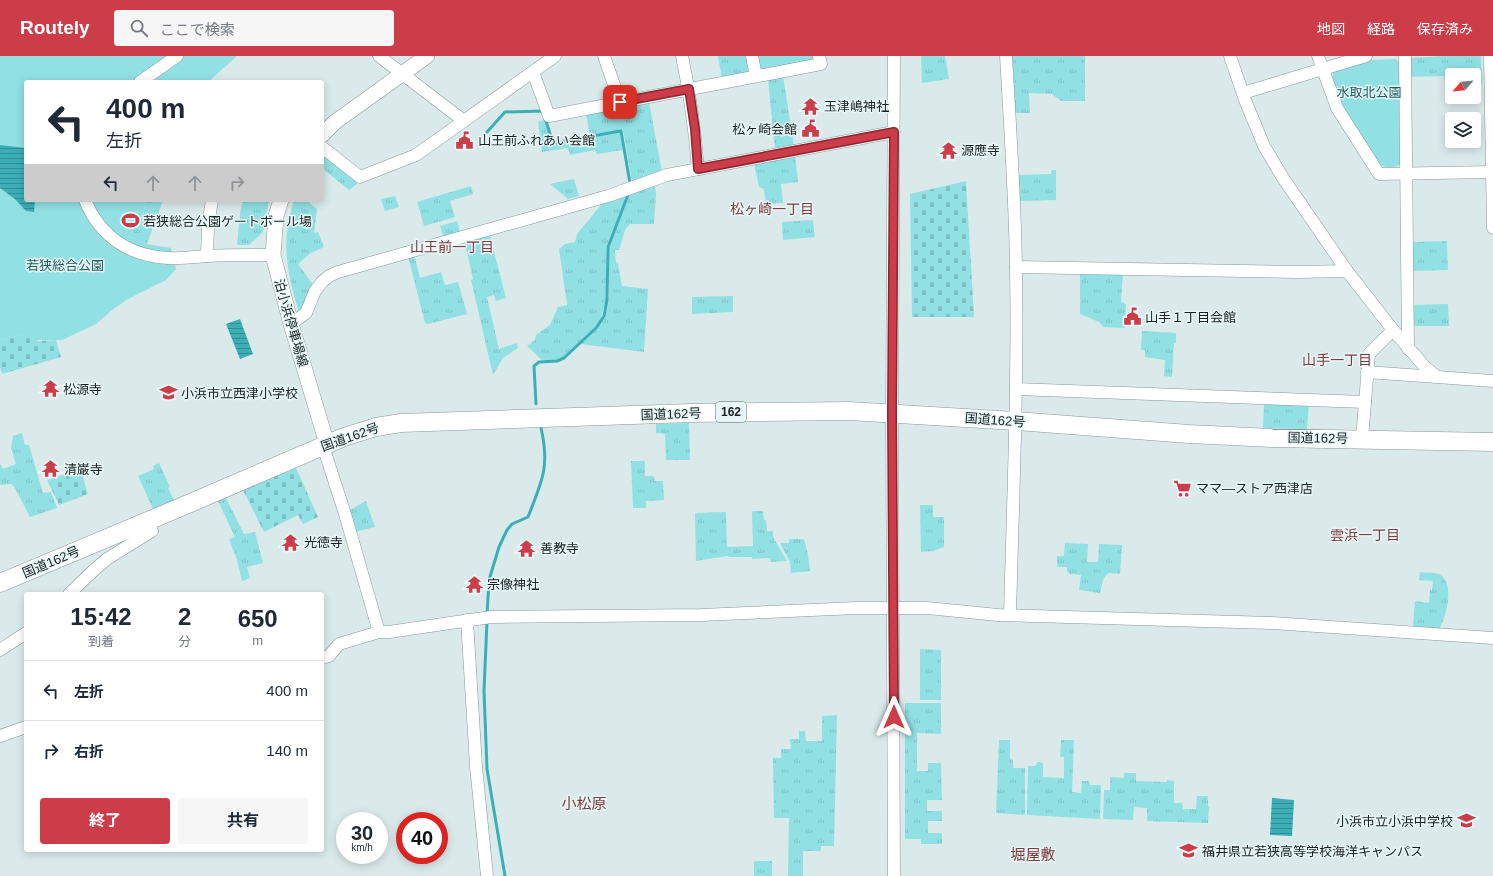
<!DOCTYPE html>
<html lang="ja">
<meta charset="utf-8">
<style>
:root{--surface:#fff;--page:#f6f6f7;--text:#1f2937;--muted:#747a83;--line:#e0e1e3;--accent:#cd3d49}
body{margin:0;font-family:Arial,"Noto Sans JP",sans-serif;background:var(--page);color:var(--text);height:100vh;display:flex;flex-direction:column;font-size:15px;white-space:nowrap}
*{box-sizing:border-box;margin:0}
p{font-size:13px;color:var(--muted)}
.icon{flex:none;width:22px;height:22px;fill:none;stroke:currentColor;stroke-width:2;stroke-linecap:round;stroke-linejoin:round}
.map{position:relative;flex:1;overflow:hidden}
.drawer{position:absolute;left:24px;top:536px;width:300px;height:260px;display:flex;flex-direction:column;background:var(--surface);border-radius:4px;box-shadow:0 2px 10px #0003}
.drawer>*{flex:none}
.hud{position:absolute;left:24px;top:24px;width:300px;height:122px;border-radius:4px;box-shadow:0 2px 10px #0003;background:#fff;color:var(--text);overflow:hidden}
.needle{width:26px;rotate:243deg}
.buttons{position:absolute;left:1445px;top:12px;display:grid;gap:8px}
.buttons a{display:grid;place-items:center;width:36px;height:36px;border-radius:4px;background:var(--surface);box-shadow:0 2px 10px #0003;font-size:20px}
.speed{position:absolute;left:336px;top:756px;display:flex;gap:8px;font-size:20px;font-weight:700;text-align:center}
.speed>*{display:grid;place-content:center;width:52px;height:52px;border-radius:50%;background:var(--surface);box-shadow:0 2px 10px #0003;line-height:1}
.speed small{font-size:10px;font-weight:400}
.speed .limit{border:6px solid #d22;background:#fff;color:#111}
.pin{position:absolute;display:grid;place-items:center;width:34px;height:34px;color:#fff;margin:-17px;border-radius:8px;box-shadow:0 2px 6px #0006}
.me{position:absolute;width:44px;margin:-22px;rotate:0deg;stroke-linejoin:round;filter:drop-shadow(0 0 3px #0008)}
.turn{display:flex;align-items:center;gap:14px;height:84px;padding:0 16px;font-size:18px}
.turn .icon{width:52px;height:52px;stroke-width:2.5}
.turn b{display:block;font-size:28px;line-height:34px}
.lanes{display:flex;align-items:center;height:38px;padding:0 16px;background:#0003;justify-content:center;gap:20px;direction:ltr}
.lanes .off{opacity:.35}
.eta{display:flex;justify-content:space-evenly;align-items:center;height:68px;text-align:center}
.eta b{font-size:24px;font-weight:700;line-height:28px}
.button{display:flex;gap:8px;margin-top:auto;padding:8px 16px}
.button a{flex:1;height:46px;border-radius:4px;background:var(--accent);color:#fff;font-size:16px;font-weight:700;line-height:46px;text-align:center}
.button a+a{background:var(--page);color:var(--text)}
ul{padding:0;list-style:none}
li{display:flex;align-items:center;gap:12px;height:60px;padding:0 16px;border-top:1px solid var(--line)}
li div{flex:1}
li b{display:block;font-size:15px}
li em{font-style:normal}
header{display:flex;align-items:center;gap:24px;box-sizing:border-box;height:56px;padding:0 20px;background:var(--accent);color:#fff}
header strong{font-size:19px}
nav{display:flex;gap:22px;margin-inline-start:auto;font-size:14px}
.search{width:280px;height:36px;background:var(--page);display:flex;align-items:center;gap:10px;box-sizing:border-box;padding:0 14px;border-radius:4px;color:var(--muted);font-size:15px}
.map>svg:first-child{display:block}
.grass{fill:url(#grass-tufts)}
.cemetery{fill:url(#cemetery-stones)}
.green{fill:#91e0e4}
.water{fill:url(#water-rules)}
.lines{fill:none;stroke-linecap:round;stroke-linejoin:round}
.stream{stroke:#3cafb6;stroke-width:3}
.minor-casing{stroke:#889697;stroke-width:13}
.major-casing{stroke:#889697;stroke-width:16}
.highway-casing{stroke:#889697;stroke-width:19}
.minor{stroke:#fff;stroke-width:12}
.major{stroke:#fff;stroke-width:15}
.highway{stroke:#fff;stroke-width:18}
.route-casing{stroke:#85282f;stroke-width:10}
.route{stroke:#cd3d49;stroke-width:7}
.labels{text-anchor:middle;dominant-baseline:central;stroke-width:3;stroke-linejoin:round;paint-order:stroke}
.shield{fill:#e7f7f8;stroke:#586061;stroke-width:1}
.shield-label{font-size:12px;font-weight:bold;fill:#1a2020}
.park-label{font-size:13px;fill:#1c5b5e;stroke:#e7f7f8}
.poi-label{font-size:13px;fill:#1a2020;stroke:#e7f7f8;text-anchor:start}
.street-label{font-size:13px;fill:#1a2020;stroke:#e7f7f8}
.neighbourhood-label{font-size:14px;fill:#81393b;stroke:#e7f7f8}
.quarter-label{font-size:15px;fill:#81393b;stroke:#e7f7f8}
</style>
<header>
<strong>Routely</strong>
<div class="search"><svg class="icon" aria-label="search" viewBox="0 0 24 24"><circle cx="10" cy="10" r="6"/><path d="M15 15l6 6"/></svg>ここで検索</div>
<nav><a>地図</a><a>経路</a><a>保存済み</a></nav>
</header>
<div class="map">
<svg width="1493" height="820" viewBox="0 0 1493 820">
<defs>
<pattern id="grass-tufts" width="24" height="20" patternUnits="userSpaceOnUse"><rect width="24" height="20" fill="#91e0e4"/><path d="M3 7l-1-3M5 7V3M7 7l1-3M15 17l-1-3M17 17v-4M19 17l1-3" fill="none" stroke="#7cc0c3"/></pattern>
<pattern id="cemetery-stones" width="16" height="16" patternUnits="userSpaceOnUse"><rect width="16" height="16" fill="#91e0e4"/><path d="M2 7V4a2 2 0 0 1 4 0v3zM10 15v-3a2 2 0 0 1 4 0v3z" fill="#7cc0c3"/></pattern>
<pattern id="water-rules" width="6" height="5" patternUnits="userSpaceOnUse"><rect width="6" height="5" fill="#3cafb6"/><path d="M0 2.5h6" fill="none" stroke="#328e94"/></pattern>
</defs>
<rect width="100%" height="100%" fill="#daeaea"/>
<g class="grass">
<polygon points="718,0 747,0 750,15 747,18 722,23"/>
<polygon points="921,0 945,0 949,23 922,27"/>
<polygon points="1009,0 1085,0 1085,45 1061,45 1052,38 1029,37 1030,57 1013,57"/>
<polygon points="1444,0 1481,0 1482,28 1474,28 1474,19 1452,19 1452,28 1445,28 1444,20 1408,21 1408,2"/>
<polygon points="783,20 794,90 775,94 768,23"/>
<polygon points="649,46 662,116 632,126 623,74 590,79 586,58"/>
<polygon points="544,64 552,88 620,77 623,94 597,98 595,94 570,99 568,92 542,96 538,66"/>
<polygon points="322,98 359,126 349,134 322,112"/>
<polygon points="795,99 798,126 781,128 783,147 766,148 764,133 759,131 754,108"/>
<polygon points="1052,114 1056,114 1056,144 1019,145 1018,119 1051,118"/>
<polygon points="574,123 579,140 568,143 550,128"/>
<polygon points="655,128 656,138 654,168 630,168 625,174 619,194 615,194 616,207 618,208 622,230 648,233 644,296 581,288 596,274 606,256 609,242 609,191 630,136"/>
<polygon points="471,130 473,138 450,145 455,161 424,170 417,146"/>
<polygon points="627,137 606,191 606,245 600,264 592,274 563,301 555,304 542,304 527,290 535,284 536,279 550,269 558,251 567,249 559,193 565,188 575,186 577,178 606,143"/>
<polygon points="395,140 399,151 385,155 381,143"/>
<polygon points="146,144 163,144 147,188 129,180 143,159"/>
<polygon points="243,144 269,144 263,176 249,189 237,189 240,157"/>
<path d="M294 144H306L317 153 314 177 318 176 324 191 311 197 298 208 314 230 304 254 299 256C286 214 281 187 294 144Z"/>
<polygon points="813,164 815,181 783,184 782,166"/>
<polygon points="457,165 461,179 444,183 440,170"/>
<polygon points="489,176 506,242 496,245 494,239 487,241 499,293 517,287 518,292 503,302 493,319 471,224 473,223 464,183"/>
<polygon points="1447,185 1448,214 1411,215 1411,186"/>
<polygon points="414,198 420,222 441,216 445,229 458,226 467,258 428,268 425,267 408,200"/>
<polygon points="1080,215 1123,216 1121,246 1126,248 1125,272 1103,271 1099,266 1080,258"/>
<polygon points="733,240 733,256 692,258 692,241"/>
<polygon points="1448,248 1449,270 1412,270 1412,249"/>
<polygon points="1142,275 1176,277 1176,287 1174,287 1172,321 1164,320 1165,304 1145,301 1145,294 1141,294"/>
<polygon points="1264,346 1309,347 1307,373 1263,372"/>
<polygon points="689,367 690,404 666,404 665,378 656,377 656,368"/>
<polygon points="22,377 25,389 29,389 43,437 51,436 57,452 30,461 16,434 12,428 0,429 0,407 3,413 16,408 11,392 13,380"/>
<polygon points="631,405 645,405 645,420 654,420 655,425 663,425 664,444 646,445 646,452 633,452"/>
<polygon points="159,407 170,431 168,432 174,444 153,453 138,420 154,413 153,410"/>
<polygon points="226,442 244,478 255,476 263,507 247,511 250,522 242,525 237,504 229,483 235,481 218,445"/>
<polygon points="366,445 375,471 354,476 348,455"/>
<polygon points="920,449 933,449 933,461 944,461 944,491 933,495 921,496"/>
<polygon points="752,455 763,455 764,464 766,464 767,475 773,475 773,481 787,505 771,506 770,502 752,503 752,501 729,501 727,500 696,505 695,457 726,456 727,491 753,490"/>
<polygon points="789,483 804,483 808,499 810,515 791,517 790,506 780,487 789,487"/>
<polygon points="1065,487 1088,488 1087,506 1098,506 1099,488 1122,489 1120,518 1108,517 1103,524 1100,537 1079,534 1081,519 1069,518 1067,515 1067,511 1057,511 1057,500 1064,500"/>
<path d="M1420 516C1425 517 1434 516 1439 518 1456 527 1446 561 1439 574L1414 572 1413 570 1415 545 1429 547 1430 534H1432L1433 525 1419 524Z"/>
<polygon points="920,593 941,594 941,644 920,644"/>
<polygon points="905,647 941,647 941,678 917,677 917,715 928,715 928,707 941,707 942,744 927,744 927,755 942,755 942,765 928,765 928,777 942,777 942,788 921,788 921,783 905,783"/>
<polygon points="837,659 834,790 821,790 821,795 803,795 803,820 788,820 789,762 774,762 773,702 781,702 781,693 791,693 790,683 799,683 799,675 805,675 806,685 822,685 822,660"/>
<polygon points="999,684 1010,684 1010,703 1013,704 1013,712 1025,712 1025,759 996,757"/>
<polygon points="1061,684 1074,684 1072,736 1081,737 1082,725 1089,725 1090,729 1101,729 1100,763 1027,759 1028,710 1035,710 1038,706 1043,707 1043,721 1064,722 1064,701 1060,701"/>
<polygon points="1124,717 1136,717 1136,725 1167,726 1167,724 1174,725 1174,747 1182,747 1183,753 1196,753 1197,740 1208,740 1208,751 1209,751 1208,767 1147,765 1147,752 1134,751 1133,764 1103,763 1104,734 1110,734 1110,721 1124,722"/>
<rect x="754" y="805" width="18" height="15"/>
</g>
<g class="cemetery">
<polygon points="966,125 974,261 912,261 910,138"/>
<polygon points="25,278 38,285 56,284 61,301 2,318 0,311 0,284"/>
<polygon points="296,412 318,461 303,468 298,459 264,476 243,434"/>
<polygon points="80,413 88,438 59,449 47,424"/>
</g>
<g class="green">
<polygon points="0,0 237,0 208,26 26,26 26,144 146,144 143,159 129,180 147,188 171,192 176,213 166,224 128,243 111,255 96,268 62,284 30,284 25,278 0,284"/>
<polygon points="756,0 815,0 813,5 762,15 758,13"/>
<path d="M1396 3 1399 7 1401 107C1395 113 1387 112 1380 109 1368 91 1326 34 1334 14L1369 4Z"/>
</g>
<g class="water">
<polygon points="0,89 26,92 26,144 35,144 34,156 26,155 16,144 0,132"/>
<polygon points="240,263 253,298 240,303 226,268"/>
<polygon points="1272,742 1294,744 1292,780 1270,779"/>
</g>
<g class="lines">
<g class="stream">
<polyline points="545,62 553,87 621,75 630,127"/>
<polyline points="487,76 505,56 543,55 543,56"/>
<polyline points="536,348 534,310 539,306 557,305 564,302 596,272 604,260 607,244 608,191 629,136"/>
<path d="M487 559 489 524 499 491 507 474 512 468 528 461C542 425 550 411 541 372"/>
<polyline points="487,565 484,635 487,713 505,820"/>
</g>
<defs>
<g id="minor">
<polyline points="379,0 464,65"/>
<polyline points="604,0 620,46"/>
<path d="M682 0C690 38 695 75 698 113"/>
<polyline points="752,0 756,20"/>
<path d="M1006 0C1010 70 1015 141 1016 211 1018 327 1013 443 1010 559"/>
<polyline points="1230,0 1245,44 1264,90 1283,122 1347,215 1393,274 1425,311 1436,320"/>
<polyline points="1318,0 1337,52 1379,118 1493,116"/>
<polyline points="1405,0 1408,293"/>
<polyline points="1490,0 1493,172"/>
<polyline points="533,16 549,60 821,8 819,0"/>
<polyline points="140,26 177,0"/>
<polyline points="1243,37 1366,0"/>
<polyline points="322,91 360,121 416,99 555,0"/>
<path d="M85 144C100 181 130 200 168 202 181 203 195 201 208 200 230 199 251 199 273 199"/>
<polyline points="207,200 208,170 212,144"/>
<polyline points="1016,211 1298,216 1347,215"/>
<polyline points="291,268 306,257 315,235 322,226 329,220 338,216 608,140 667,119 894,76"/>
<polyline points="1367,316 1493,325"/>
<polyline points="1016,333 1365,346"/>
<polyline points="1362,383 1369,298 1393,274"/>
<polyline points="323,390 345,458 379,576"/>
<polyline points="69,538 94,514 107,503 152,475 148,465"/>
<polyline points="467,564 476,710 487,820"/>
<polyline points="0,594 26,577"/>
<polyline points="322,602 329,600 339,588 379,576 389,576 491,561 701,559 856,552 927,552 998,559 1272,567 1493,582"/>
<polyline points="0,680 26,671"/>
<polyline points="894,820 892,357 894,0"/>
</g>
<g id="major">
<polyline points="322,79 335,66 427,0"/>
<polyline points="281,144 276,160 273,199 291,268 327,388"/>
</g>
<polyline id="highway" points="0,527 174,454 344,381 376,371 401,367 691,357 849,355 1015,365 1189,378 1272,382 1493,386"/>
</defs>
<use href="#minor" class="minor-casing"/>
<use href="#major" class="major-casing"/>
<use href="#highway" class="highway-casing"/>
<use href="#minor" class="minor"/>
<use href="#major" class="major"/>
<use href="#highway" class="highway"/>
</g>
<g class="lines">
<defs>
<polyline id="route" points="620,46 689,33 695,73 698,113 894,76 892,357 894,661"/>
</defs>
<use href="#route" class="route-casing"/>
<use href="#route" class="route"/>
</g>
<defs>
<symbol id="temple-bare" viewBox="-9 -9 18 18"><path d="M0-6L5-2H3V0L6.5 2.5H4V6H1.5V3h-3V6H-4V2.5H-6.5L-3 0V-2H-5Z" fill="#cd3d49" stroke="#e7f7f8" stroke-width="2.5" paint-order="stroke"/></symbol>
<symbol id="civic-bare" viewBox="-9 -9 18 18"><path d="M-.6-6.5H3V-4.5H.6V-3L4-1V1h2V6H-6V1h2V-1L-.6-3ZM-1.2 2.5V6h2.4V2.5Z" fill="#cd3d49" stroke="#e7f7f8" stroke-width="2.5" paint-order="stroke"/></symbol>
<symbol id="stadium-bare" viewBox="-9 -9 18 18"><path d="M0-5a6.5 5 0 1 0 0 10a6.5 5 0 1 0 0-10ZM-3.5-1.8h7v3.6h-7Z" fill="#cd3d49" stroke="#e7f7f8" stroke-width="2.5" paint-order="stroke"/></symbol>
<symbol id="school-bare" viewBox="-9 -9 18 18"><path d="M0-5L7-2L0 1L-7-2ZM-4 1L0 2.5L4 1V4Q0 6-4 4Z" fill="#cd3d49" stroke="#e7f7f8" stroke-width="2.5" paint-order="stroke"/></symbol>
<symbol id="supermarket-bare" viewBox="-9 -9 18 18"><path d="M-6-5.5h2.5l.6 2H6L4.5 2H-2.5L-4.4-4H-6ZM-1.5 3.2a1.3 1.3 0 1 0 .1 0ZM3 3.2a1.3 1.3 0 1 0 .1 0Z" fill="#cd3d49" stroke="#e7f7f8" stroke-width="2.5" paint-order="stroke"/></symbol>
</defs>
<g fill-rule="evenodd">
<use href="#temple-bare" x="798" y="38" width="25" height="25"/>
<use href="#civic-bare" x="798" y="60" width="25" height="25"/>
<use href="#civic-bare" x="452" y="72" width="25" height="25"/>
<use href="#temple-bare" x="936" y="82" width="25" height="25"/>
<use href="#stadium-bare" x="118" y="152" width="25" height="25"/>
<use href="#civic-bare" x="1120" y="248" width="25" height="25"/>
<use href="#temple-bare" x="38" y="320" width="25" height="25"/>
<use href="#school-bare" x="156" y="324" width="25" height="25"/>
<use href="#temple-bare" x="38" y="400" width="25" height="25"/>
<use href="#supermarket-bare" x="1170" y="420" width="25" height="25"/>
<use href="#temple-bare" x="278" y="474" width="25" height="25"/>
<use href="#temple-bare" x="514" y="480" width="25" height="25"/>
<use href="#temple-bare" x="462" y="516" width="25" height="25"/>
<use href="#school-bare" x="1454" y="752" width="25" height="25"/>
<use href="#school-bare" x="1176" y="782" width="25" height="25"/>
</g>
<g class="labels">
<rect class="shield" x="716" y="346" width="30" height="20" rx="3"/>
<g class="shield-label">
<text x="731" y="356">162</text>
</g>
<g class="park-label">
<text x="1369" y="36">水取北公園</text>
<text x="65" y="209">若狭総合公園</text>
</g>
<g class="poi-label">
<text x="824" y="50">玉津嶋神社</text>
<text x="797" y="73" text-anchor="end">松ヶ崎会館</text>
<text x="478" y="84">山王前ふれあい会館</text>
<text x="961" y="94">源應寺</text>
<text x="143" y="165">若狭総合公園ゲートボール場</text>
<text x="1145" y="261">山手１丁目会館</text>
<text x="63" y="333">松源寺</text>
<text x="181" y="337">小浜市立西津小学校</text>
<text x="64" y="413">清巌寺</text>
<text x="1196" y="432">ママ―ストア西津店</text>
<text x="304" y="486">光徳寺</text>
<text x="540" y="492">善教寺</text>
<text x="487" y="528">宗像神社</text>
<text x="1453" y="765" text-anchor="end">小浜市立小浜中学校</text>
<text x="1202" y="795">福井県立若狭高等学校海洋キャンパス</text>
</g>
<g class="street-label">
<text transform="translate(291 267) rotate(74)">泊小浜停車場線</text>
<text transform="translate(671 358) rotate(-2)">国道162号</text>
<text transform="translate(995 364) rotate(4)">国道162号</text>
<text transform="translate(350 381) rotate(-19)">国道162号</text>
<text transform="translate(1318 382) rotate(1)">国道162号</text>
<text transform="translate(51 506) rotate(-23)">国道162号</text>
</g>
<g class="neighbourhood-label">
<text x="772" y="153">松ヶ崎一丁目</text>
<text x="452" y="191">山王前一丁目</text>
<text x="1337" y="304">山手一丁目</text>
<text x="1365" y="479">雲浜一丁目</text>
</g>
<g class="quarter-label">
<text x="584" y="747">小松原</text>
<text x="1033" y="798">堀屋敷</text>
</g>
</g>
</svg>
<div class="buttons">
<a><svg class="needle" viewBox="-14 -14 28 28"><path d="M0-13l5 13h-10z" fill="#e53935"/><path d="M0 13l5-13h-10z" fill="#747a83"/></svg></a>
<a><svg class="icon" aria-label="layers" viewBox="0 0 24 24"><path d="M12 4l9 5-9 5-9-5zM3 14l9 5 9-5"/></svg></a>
</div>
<div class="speed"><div>30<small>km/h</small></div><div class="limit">40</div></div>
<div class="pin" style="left:620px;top:46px;background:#d93025"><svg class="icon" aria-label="arrive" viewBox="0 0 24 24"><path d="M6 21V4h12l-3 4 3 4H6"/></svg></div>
<svg class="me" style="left:894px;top:661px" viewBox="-20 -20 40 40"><path d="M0-17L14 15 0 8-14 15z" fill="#cd3d49" stroke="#fff" stroke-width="4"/></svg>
<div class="hud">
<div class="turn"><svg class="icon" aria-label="left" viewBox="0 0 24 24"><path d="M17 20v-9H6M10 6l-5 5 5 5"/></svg><div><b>400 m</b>左折</div></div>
<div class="lanes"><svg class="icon" aria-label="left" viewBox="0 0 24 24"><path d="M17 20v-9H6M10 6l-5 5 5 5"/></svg><svg class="icon off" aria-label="ahead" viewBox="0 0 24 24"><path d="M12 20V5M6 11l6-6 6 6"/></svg><svg class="icon off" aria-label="ahead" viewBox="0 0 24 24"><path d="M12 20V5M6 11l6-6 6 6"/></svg><svg class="icon off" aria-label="right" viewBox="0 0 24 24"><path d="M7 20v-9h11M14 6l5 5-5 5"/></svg></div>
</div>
<section class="drawer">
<div class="eta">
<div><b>15:42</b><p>到着</p></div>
<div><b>2</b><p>分</p></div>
<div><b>650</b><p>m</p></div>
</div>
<ul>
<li><svg class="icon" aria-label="left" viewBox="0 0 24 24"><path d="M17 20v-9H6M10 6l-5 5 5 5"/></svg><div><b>左折</b></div><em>400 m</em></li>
<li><svg class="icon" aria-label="right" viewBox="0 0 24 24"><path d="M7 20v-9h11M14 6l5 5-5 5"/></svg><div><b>右折</b></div><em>140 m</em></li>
</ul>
<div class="button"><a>終了</a><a>共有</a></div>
</section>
</div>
